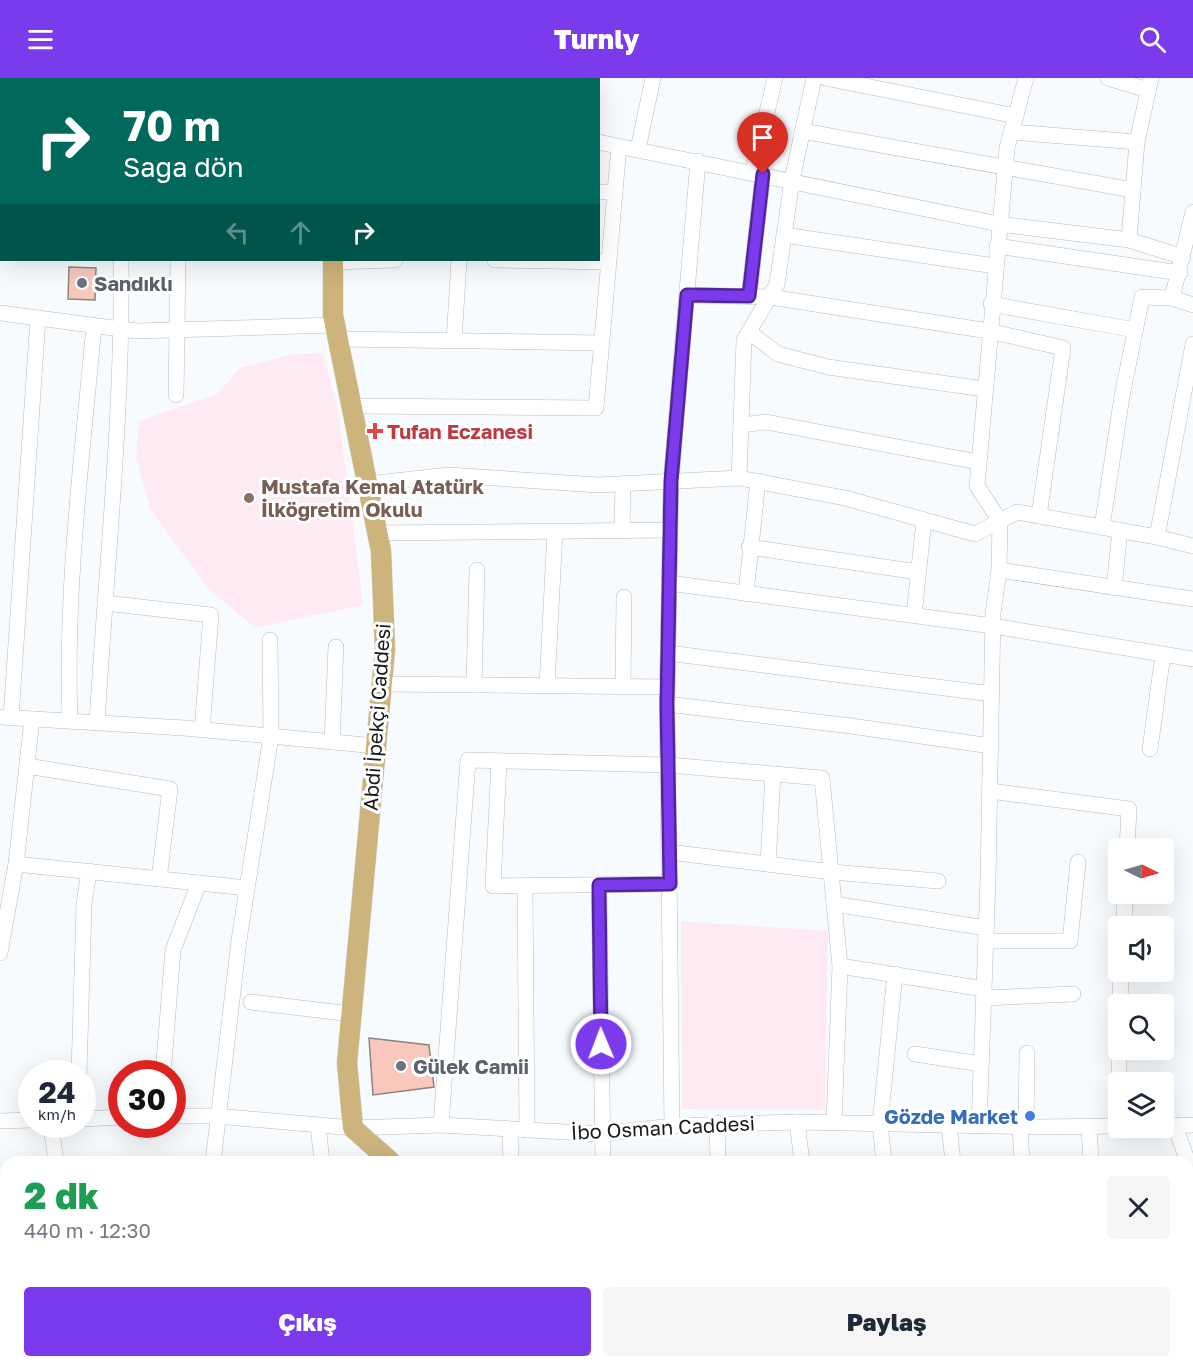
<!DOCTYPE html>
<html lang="tr">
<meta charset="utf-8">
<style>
:root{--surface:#fff;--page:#f6f6f7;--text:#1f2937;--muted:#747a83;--accent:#7c3aed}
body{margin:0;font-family:"Golos Text",sans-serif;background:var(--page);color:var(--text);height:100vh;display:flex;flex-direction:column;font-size:22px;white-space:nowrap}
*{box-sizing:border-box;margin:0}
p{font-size:20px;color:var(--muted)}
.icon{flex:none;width:33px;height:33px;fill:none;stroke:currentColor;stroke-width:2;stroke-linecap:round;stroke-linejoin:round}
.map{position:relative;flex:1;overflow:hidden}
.drawer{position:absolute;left:0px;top:1078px;width:1194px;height:212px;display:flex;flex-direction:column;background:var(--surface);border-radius:18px 18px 0 0;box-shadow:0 6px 24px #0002}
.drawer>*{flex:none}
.top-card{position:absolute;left:0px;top:0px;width:600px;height:183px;box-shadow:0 6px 24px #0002;background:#00695c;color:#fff;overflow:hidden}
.needle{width:39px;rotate:95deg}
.buttons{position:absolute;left:1108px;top:760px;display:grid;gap:12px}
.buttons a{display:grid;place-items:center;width:66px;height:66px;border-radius:6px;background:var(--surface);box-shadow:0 6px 24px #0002;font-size:30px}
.speed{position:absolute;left:18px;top:982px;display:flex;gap:12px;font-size:30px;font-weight:700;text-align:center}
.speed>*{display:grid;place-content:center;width:78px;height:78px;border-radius:50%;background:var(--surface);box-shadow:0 6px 24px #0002;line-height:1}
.speed small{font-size:15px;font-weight:400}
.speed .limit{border:9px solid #d22;background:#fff;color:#111}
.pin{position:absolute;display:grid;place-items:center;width:51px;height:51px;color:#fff;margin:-62px -26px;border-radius:50% 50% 50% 0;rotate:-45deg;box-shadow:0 0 6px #0007}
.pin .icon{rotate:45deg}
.me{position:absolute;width:66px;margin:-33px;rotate:359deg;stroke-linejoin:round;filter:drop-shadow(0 0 4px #0008)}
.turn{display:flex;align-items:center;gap:21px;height:126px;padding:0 24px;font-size:27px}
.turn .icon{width:78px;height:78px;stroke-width:2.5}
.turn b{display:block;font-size:42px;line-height:51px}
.lanes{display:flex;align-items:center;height:57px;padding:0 24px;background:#0003;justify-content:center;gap:30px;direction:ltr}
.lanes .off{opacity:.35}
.round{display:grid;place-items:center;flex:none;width:63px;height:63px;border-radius:6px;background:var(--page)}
.summary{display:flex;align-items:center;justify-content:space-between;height:102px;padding:0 24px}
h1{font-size:36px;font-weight:800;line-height:45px;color:#1e9e55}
.button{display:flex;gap:12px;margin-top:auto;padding:12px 24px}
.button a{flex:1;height:69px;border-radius:6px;background:var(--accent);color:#fff;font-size:24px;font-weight:800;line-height:69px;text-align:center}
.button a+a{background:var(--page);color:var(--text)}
header{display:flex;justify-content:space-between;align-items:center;height:78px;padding:0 24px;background:var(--accent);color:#fff;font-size:27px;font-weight:800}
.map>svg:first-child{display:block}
.education{fill:#feeaf3}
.building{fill:#f7c8bb;stroke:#8b8583;stroke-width:1.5}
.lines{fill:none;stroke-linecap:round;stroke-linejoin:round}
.minor-casing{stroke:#b7bbc0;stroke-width:16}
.major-casing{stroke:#d5d6d6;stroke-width:21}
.minor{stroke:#fff;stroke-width:15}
.major{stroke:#cdb37c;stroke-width:20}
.route-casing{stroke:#51269a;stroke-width:15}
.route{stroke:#7c3aed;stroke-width:10}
.worship-dot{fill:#6b7280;stroke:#fff;stroke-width:2}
.health-dot{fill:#e0444e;stroke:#fff;stroke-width:2}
.education-dot{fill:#8d6e63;stroke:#fff;stroke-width:2}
.shop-dot{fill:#3f7fe0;stroke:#fff;stroke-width:2}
.labels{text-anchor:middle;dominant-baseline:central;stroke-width:6;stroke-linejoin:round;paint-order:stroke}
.worship-label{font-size:20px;font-weight:bold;fill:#5b616d;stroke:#fff;text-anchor:start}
.health-label{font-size:20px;font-weight:bold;fill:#be3a42;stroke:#fff;text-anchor:start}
.education-label{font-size:20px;font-weight:bold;fill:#785e54;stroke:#fff;text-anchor:start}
.street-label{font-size:20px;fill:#18191b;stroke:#fff}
.shop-label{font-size:20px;font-weight:bold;fill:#366cbe;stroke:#fff;text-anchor:end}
</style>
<header><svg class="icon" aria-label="menu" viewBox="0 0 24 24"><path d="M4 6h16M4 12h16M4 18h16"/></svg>Turnly<svg class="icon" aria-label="search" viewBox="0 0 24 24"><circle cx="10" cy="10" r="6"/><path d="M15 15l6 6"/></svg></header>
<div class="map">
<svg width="1193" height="1289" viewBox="0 0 1193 1289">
<rect width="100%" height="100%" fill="#f8fbfe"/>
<g class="education">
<polygon points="323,275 338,332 363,527 255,550 207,509 151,432 136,380 139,343 217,316 240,290 293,276"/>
<polygon points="681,843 828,853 825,1032 682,1031"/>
<polygon points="1033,1284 1184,1284 1185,1289 1034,1289"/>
</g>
<g class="building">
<polygon points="69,189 96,190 95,222 68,221"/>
<polygon points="369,960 429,967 434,1009 373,1017"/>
</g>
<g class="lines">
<defs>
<g id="minor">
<polyline points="223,0 223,2"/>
<polyline points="825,0 1016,38"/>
<polyline points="1108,0 1148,12"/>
<polyline points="281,2 281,0"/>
<polyline points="401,2 402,0"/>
<polyline points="443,2 443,0"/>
<polyline points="530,2 530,0"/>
<polyline points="592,2 592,0"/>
<polyline points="0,14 2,14"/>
<polyline points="802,53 1133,112"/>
<polyline points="1011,54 1137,64 1151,0"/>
<polyline points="598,64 999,146 1129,162"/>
<polyline points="1137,64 1129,162 1183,179"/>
<polyline points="638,71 653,0"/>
<polyline points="753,94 775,0"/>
<polyline points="598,114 615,114"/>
<polyline points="0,152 2,152"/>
<polyline points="784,157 995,188"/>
<polyline points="997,168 1180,195"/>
<polyline points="495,182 608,184"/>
<polyline points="333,184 395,182"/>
<polyline points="687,217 770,219 989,253 1063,270 1039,438"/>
<polyline points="749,218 763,96"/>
<polyline points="1172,220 1193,134"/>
<polyline points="991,226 1135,252"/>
<polyline points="0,235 136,253 335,247"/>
<polyline points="749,254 778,276 828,289 984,311"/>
<polyline points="338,261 601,265"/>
<polyline points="454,263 459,182"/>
<polyline points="176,317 178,182"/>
<polyline points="352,328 596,330 619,68"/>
<polyline points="741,347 766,344 978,384"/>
<polyline points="739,400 744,262 777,206 792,102 814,0"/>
<polyline points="367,406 449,397 598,407 739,400 845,420 975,456 1017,434 1157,459 1193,468"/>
<polyline points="1102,449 1122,318 1142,219 1172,220 1193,227"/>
<polyline points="622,453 623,406"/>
<polyline points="377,455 670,452"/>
<polyline points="1157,459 1193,266"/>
<polyline points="749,469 918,494"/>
<polyline points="999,492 1193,521"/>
<polyline points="669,505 993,548 1193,581"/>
<polyline points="1114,510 1120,452"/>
<polyline points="746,515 758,403"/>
<polyline points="105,525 211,537 202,652"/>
<polyline points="914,537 924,442"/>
<polyline points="668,575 992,616"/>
<polyline points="382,606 667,609"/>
<polyline points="474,607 477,492"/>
<polyline points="547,608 555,453"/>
<polyline points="623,608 624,519"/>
<polyline points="667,626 851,648 991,668"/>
<polyline points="0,639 184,650 376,668"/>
<polyline points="11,640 38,240"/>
<path d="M70 643C65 512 82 379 94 248"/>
<path d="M97 645C106 490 123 337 121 182"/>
<polyline points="332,664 336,569"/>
<polyline points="1150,671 1163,576"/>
<polyline points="499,683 493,808 670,806"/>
<polyline points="27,688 170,711 159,801"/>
<polyline points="990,713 1129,731 1127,771"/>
<polyline points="669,774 832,794 938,803"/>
<polyline points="16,786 247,810"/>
<polyline points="768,786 773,696"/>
<polyline points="599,807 603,1084"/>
<polyline points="525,808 527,1052"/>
<polyline points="834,826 986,850"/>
<polyline points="1124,849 1125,816"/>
<polyline points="986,863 1070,863 1078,784"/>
<polyline points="0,875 16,786 32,641"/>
<polyline points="840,888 984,911"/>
<polyline points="984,920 1073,916"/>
<polyline points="251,924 351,936"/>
<polyline points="1120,927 1121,894"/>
<polyline points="1119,946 1119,1005"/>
<polyline points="915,976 981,986"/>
<polyline points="79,996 84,826 89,793"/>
<polyline points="163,996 173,872 199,805"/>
<polyline points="172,1038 216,1038 353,1050 441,1047 601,1056 672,1048 797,1044 1037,1049 1119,1048"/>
<polyline points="82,1041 122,1039"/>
<polyline points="0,1043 32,1042"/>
<polyline points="797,1044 802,1084"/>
<polyline points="717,1045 718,1084"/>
<polyline points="51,1047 56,1084"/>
<polyline points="318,1047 322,1084"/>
<polyline points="441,1047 468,682 668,687 822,700 840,888 834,1044"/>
<polyline points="949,1047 953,1084"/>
<polyline points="672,1048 667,626 671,403 698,83"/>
<polyline points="979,1048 988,802 993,536 999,492 1000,443 977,408 1007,70 1026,0"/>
<polyline points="1164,1048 1193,1047"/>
<polyline points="1175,1048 1188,1084"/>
<polyline points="1020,1049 1022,1084"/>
<polyline points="1026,1049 1027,975"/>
<polyline points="1089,1049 1091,1084"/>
<polyline points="510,1053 511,1084"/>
<polyline points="213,1084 239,862 271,658 270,562"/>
<polyline points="884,1084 880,1046 895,896"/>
<polyline points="1188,1085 1193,1100"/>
<polyline points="0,1107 6,1150"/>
<polyline points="1188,1177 1193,1205"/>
<polyline points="1188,1232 1193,1262"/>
<polyline points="25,1284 26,1289"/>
<polyline points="80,1284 81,1289"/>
<polyline points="141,1284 141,1289"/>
<polyline points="261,1284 262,1289"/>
<polyline points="341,1284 342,1289"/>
<polyline points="464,1284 464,1289"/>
<polyline points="523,1284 523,1289"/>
<polyline points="582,1284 582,1289"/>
<polyline points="823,1284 823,1289"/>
<polyline points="898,1284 900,1289"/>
<polyline points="983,1284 984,1289"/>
<polyline points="189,1289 189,1284"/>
</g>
<g id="major">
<polyline points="346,2 347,0"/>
<polyline points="333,182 333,237 381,473 385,571 347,985 353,1050 391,1084"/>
<polyline points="1188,1158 1193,1157"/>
<polyline points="779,1284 785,1289"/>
<polyline points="852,1289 863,1284"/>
</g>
</defs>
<use href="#minor" class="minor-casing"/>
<use href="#major" class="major-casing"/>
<use href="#minor" class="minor"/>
<use href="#major" class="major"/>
</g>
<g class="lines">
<defs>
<polyline id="route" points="601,966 599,807 670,806 667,626 671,403 687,217 749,218 763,96"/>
</defs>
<use href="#route" class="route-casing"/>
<use href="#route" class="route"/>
</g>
<g class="worship-dot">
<circle cx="82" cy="205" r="6"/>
<circle cx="401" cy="988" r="6"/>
</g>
<path class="health-dot" d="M372 344h6v6h6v6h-6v6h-6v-6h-6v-6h6z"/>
<circle class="education-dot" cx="249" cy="420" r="6"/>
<circle class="shop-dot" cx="1030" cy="1038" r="6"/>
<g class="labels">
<g class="worship-label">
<text x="94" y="205">Sandıklı</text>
<text x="413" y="988">Gülek Camii</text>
</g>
<g class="health-label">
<text x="387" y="353">Tufan Eczanesi</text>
</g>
<g class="education-label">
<text x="261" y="408">Mustafa Kemal Atatürk<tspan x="261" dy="23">İlköğretim Okulu</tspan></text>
</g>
<g class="street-label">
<text transform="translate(376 639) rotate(-86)">Abdi İpekçi Caddesi</text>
<text transform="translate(663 1049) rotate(-3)">İbo Osman Caddesi</text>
</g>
<g class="shop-label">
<text x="1018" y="1038">Gözde Market</text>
</g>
</g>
</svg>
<div class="buttons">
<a><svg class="needle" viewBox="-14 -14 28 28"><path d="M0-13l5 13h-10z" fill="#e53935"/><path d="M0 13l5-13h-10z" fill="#747a83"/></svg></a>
<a><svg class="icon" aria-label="sound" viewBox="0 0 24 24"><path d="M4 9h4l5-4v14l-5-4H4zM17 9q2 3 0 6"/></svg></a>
<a><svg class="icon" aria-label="search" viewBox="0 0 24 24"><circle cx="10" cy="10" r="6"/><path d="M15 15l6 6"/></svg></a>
<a><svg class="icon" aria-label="layers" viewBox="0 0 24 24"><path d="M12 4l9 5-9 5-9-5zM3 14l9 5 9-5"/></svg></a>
</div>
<div class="speed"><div>24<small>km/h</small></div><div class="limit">30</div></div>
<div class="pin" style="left:763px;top:96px;background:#d93025"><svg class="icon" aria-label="arrive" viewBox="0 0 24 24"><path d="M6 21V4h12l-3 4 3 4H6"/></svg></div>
<svg class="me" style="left:601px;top:966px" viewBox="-20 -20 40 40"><circle r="17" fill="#7c3aed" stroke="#fff" stroke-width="3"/><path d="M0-11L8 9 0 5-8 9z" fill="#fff"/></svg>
<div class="top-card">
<div class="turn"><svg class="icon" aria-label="right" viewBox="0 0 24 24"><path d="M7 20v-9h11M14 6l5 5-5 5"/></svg><div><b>70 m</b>Sağa dön</div></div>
<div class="lanes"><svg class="icon off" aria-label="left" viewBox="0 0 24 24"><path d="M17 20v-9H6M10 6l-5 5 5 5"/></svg><svg class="icon off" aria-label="ahead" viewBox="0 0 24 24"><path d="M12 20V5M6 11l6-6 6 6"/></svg><svg class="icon" aria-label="right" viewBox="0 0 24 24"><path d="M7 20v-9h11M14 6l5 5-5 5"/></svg></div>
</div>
<section class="drawer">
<div class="summary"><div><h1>2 dk</h1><p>440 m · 12:30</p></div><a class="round"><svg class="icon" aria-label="close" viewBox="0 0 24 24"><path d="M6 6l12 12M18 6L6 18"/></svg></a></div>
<div class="button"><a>Çıkış</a><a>Paylaş</a></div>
</section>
</div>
